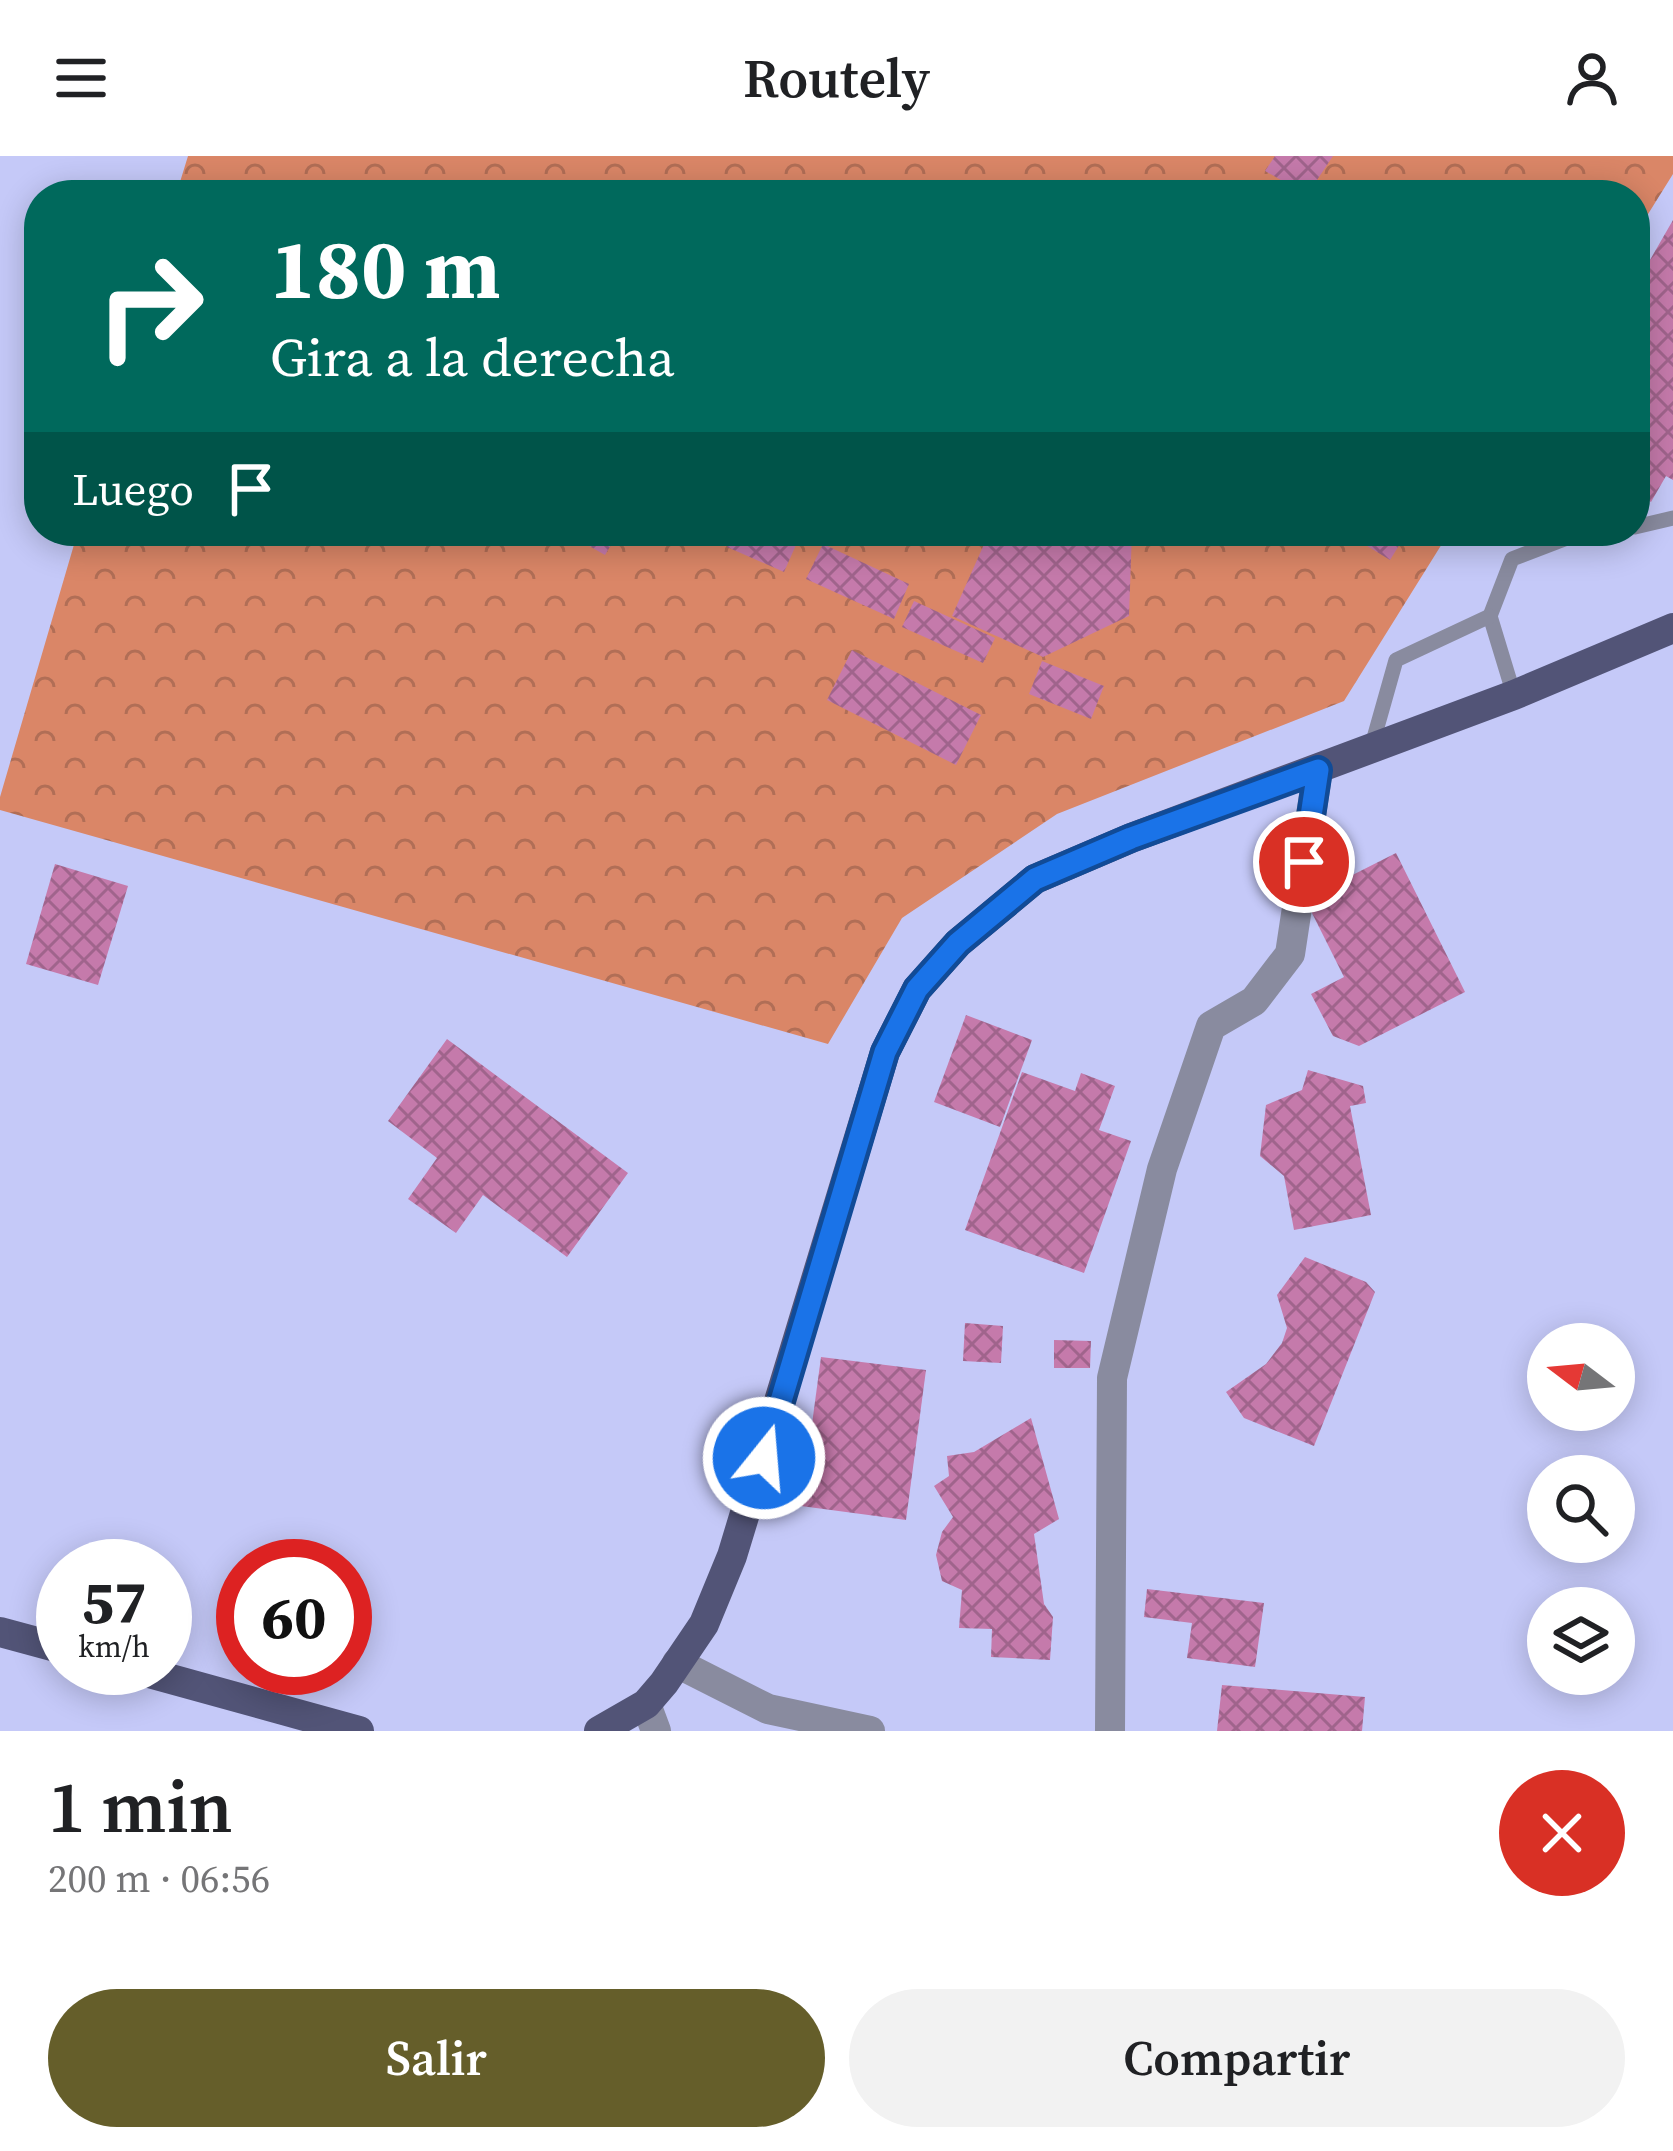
<!DOCTYPE html>
<html lang="es">
<meta charset="utf-8">
<style>
:root{--surface:#fff;--page:#f2f2f2;--text:#202124;--muted:#757577;--accent:#655e2a}
body{margin:0;font-family:"Source Serif 4",serif;background:var(--page);color:var(--text);height:100vh;display:flex;flex-direction:column;font-size:45px;white-space:nowrap}
*{box-sizing:border-box;margin:0}
p{font-size:39px;color:var(--muted)}
.icon{flex:none;width:66px;height:66px;fill:none;stroke:currentColor;stroke-width:2;stroke-linecap:round;stroke-linejoin:round}
.map{position:relative;height:1575px;overflow:hidden}
.panel{display:flex;flex-direction:column;background:var(--surface);flex:1}
.panel>*{flex:none}
.banner{position:absolute;left:24px;top:24px;width:1626px;height:366px;border-radius:48px;box-shadow:0 6px 30px #0003;background:#00695c;color:#fff;overflow:hidden}
.needle{width:78px;rotate:286deg}
.controls{position:absolute;left:1527px;top:1167px;display:grid;gap:24px}
.controls a{display:grid;place-items:center;width:108px;height:108px;border-radius:50%;background:var(--surface);box-shadow:0 6px 30px #0003;font-size:60px}
.speed{position:absolute;left:36px;top:1383px;display:flex;gap:24px;font-size:60px;font-weight:700;text-align:center}
.speed>*{display:grid;place-content:center;width:156px;height:156px;border-radius:50%;background:var(--surface);box-shadow:0 6px 30px #0003;line-height:1}
.speed small{font-size:30px;font-weight:400}
.speed .limit{border:18px solid #d22;background:#fff;color:#111}
.pin{position:absolute;display:grid;place-items:center;width:102px;height:102px;color:#fff;margin:-51px;border:6px solid #fff;border-radius:50%;box-shadow:0 3px 12px #0007}
.me{position:absolute;width:132px;margin:-66px;rotate:17deg;stroke-linejoin:round;filter:drop-shadow(0 0 9px #0008)}
.turn{display:flex;align-items:center;gap:42px;height:252px;padding:0 48px;font-size:54px}
.turn .icon{width:156px;height:156px;stroke-width:2.5}
.turn b{display:block;font-size:84px;line-height:102px}
.then{display:flex;align-items:center;height:114px;padding:0 48px;background:#0003;gap:24px;font-size:45px}
.round{display:grid;place-items:center;flex:none;width:126px;height:126px;border-radius:63px;background:var(--page)}
.head{display:flex;align-items:center;justify-content:space-between;height:204px;padding:0 48px}
h1{font-size:72px;font-weight:600;line-height:90px}
.action{display:flex;gap:24px;margin-top:auto;padding:24px 48px}
.action a{flex:1;height:138px;border-radius:72px;background:var(--accent);color:#fff;font-size:48px;font-weight:600;line-height:138px;text-align:center}
.action a+a{background:var(--page);color:var(--text)}
header{display:flex;justify-content:space-between;align-items:center;height:156px;padding:0 48px;background:var(--surface);font-size:54px;font-weight:600}
.map>svg:first-child{display:block}
.forest{fill:url(#forest-crowns)}
.building{fill:url(#building-cross-hatch)}
.lines{fill:none;stroke-linecap:round;stroke-linejoin:round}
.lane{stroke:#898b9f;stroke-width:15}
.street{stroke:#898b9f;stroke-width:30}
.primary{stroke:#525477;stroke-width:30}
.route-casing{stroke:#114b97;stroke-width:30}
.route{stroke:#1a73e8;stroke-width:21}
</style>
<header><svg class="icon" aria-label="menu" viewBox="0 0 24 24"><path d="M4 6h16M4 12h16M4 18h16"/></svg>Routely<svg class="icon" aria-label="person" viewBox="0 0 24 24"><circle cx="12" cy="8" r="4"/><path d="M4 21q1-7 8-7t8 7"/></svg></header>
<div class="map">
<svg width="1673" height="1575" viewBox="0 0 1673 1575">
<defs>
<pattern id="forest-crowns" width="20" height="18" patternUnits="userSpaceOnUse" patternTransform="scale(3)"><rect width="20" height="18" fill="#da8667"/><path d="M2 6a3 3 0 1 1 6 0M12 15a3 3 0 1 1 6 0" fill="none" stroke="#b16e56"/></pattern>
<pattern id="building-cross-hatch" width="8" height="8" patternUnits="userSpaceOnUse" patternTransform="scale(3)"><rect width="8" height="8" fill="#c57aab"/><path d="M0 0l8 8M0 8l8-8" fill="none" stroke="#a0648c"/></pattern>
</defs>
<rect width="100%" height="100%" fill="#c5c9f8"/>
<g class="forest">
<polygon points="188,0 1673,0 1673,18 1635,79 1635,39 176,39"/>
<polygon points="78,375 1450,375 1344,545 1057,658 902,762 828,888 0,654 0,641"/>
</g>
<g class="building">
<polygon points="1275,0 1333,0 1307,39 1265,15"/>
<polygon points="1673,64 1673,324 1666,320 1651,346 1635,336 1635,130"/>
<polygon points="563,375 614,375 618,377 605,399"/>
<polygon points="734,375 788,375 800,380 784,416 727,391"/>
<polygon points="990,375 1132,375 1129,460 1043,501 952,460"/>
<polygon points="1354,375 1408,375 1390,404 1351,380"/>
<polygon points="823,388 909,428 894,463 806,423"/>
<polygon points="914,445 995,482 983,507 902,471"/>
<polygon points="852,494 981,559 956,609 827,544"/>
<polygon points="1042,505 1104,530 1091,563 1029,538"/>
<polygon points="1396,697 1465,836 1359,890 1333,880 1311,838 1344,821 1305,743"/>
<polygon points="55,708 128,730 98,829 26,808"/>
<polygon points="966,859 1032,884 1000,971 934,946"/>
<polygon points="447,883 628,1017 567,1101 483,1039 456,1077 408,1043 437,1002 388,965"/>
<polygon points="1308,914 1363,930 1366,947 1350,950 1371,1059 1294,1074 1284,1020 1260,1000 1266,949 1302,934"/>
<polygon points="1022,916 1075,935 1081,917 1115,930 1099,974 1131,985 1084,1117 965,1074"/>
<polygon points="1305,1101 1366,1126 1375,1136 1314,1290 1244,1262 1226,1236 1266,1208 1282,1187 1287,1172 1277,1139"/>
<polygon points="965,1167 1003,1170 1001,1207 963,1205"/>
<polygon points="1054,1184 1091,1185 1090,1212 1054,1212"/>
<polygon points="821,1201 926,1214 906,1364 801,1350"/>
<polygon points="1031,1262 1059,1363 1034,1378 1044,1448 1053,1461 1050,1504 991,1501 992,1473 959,1472 962,1434 942,1425 936,1399 942,1376 953,1361 934,1330 949,1320 947,1300 974,1296"/>
<polygon points="1147,1433 1264,1447 1255,1511 1187,1502 1192,1467 1144,1461"/>
<polygon points="1222,1529 1365,1541 1362,1575 1217,1575"/>
</g>
<g class="lines">
<g class="lane">
<polyline points="1635,371 1673,362"/>
<polyline points="1514,539 1490,460 1512,403 1580,377 1598,375"/>
<polyline points="1372,589 1396,504 1490,460"/>
</g>
<g class="street">
<polyline points="677,1507 768,1553 870,1575"/>
<polyline points="646,1548 656,1575"/>
<polyline points="1110,1575 1112,1222 1162,1013 1211,870 1254,845 1290,798 1318,613"/>
</g>
<g class="primary">
<polyline points="0,1476 63,1493"/>
<polyline points="131,1512 359,1575"/>
<polyline points="599,1575 646,1548 664,1527 704,1468 732,1400 885,896 917,833 958,787 1035,723 1131,682 1514,539 1673,472"/>
</g>
</g>
<g class="lines">
<defs>
<polyline id="route" points="764,1302 885,896 917,833 958,787 1035,723 1131,682 1318,614 1304,706"/>
</defs>
<use href="#route" class="route-casing"/>
<use href="#route" class="route"/>
</g>
</svg>
<div class="controls">
<a><svg class="needle" viewBox="-14 -14 28 28"><path d="M0-13l5 13h-10z" fill="#e53935"/><path d="M0 13l5-13h-10z" fill="#757577"/></svg></a>
<a><svg class="icon" aria-label="search" viewBox="0 0 24 24"><circle cx="10" cy="10" r="6"/><path d="M15 15l6 6"/></svg></a>
<a><svg class="icon" aria-label="layers" viewBox="0 0 24 24"><path d="M12 4l9 5-9 5-9-5zM3 14l9 5 9-5"/></svg></a>
</div>
<div class="speed"><div>57<small>km/h</small></div><div class="limit">60</div></div>
<div class="pin" style="left:1304px;top:706px;background:#d93025"><svg class="icon" aria-label="arrive" viewBox="0 0 24 24"><path d="M6 21V4h12l-3 4 3 4H6"/></svg></div>
<svg class="me" style="left:764px;top:1302px" viewBox="-20 -20 40 40"><circle r="17" fill="#1a73e8" stroke="#fff" stroke-width="3"/><path d="M0-11L8 9 0 5-8 9z" fill="#fff"/></svg>
<div class="banner">
<div class="turn"><svg class="icon" aria-label="right" viewBox="0 0 24 24"><path d="M7 20v-9h11M14 6l5 5-5 5"/></svg><div><b>180 m</b>Gira a la derecha</div></div>
<div class="then">Luego<svg class="icon" aria-label="arrive" viewBox="0 0 24 24"><path d="M6 21V4h12l-3 4 3 4H6"/></svg></div>
</div>
</div>
<section class="panel">
<div class="head"><div><h1>1 min</h1><p>200 m · 06:56</p></div><a class="round" style="background:#d93025;color:#fff"><svg class="icon" aria-label="close" viewBox="0 0 24 24"><path d="M6 6l12 12M18 6L6 18"/></svg></a></div>
<div class="action"><a>Salir</a><a>Compartir</a></div>
</section>
